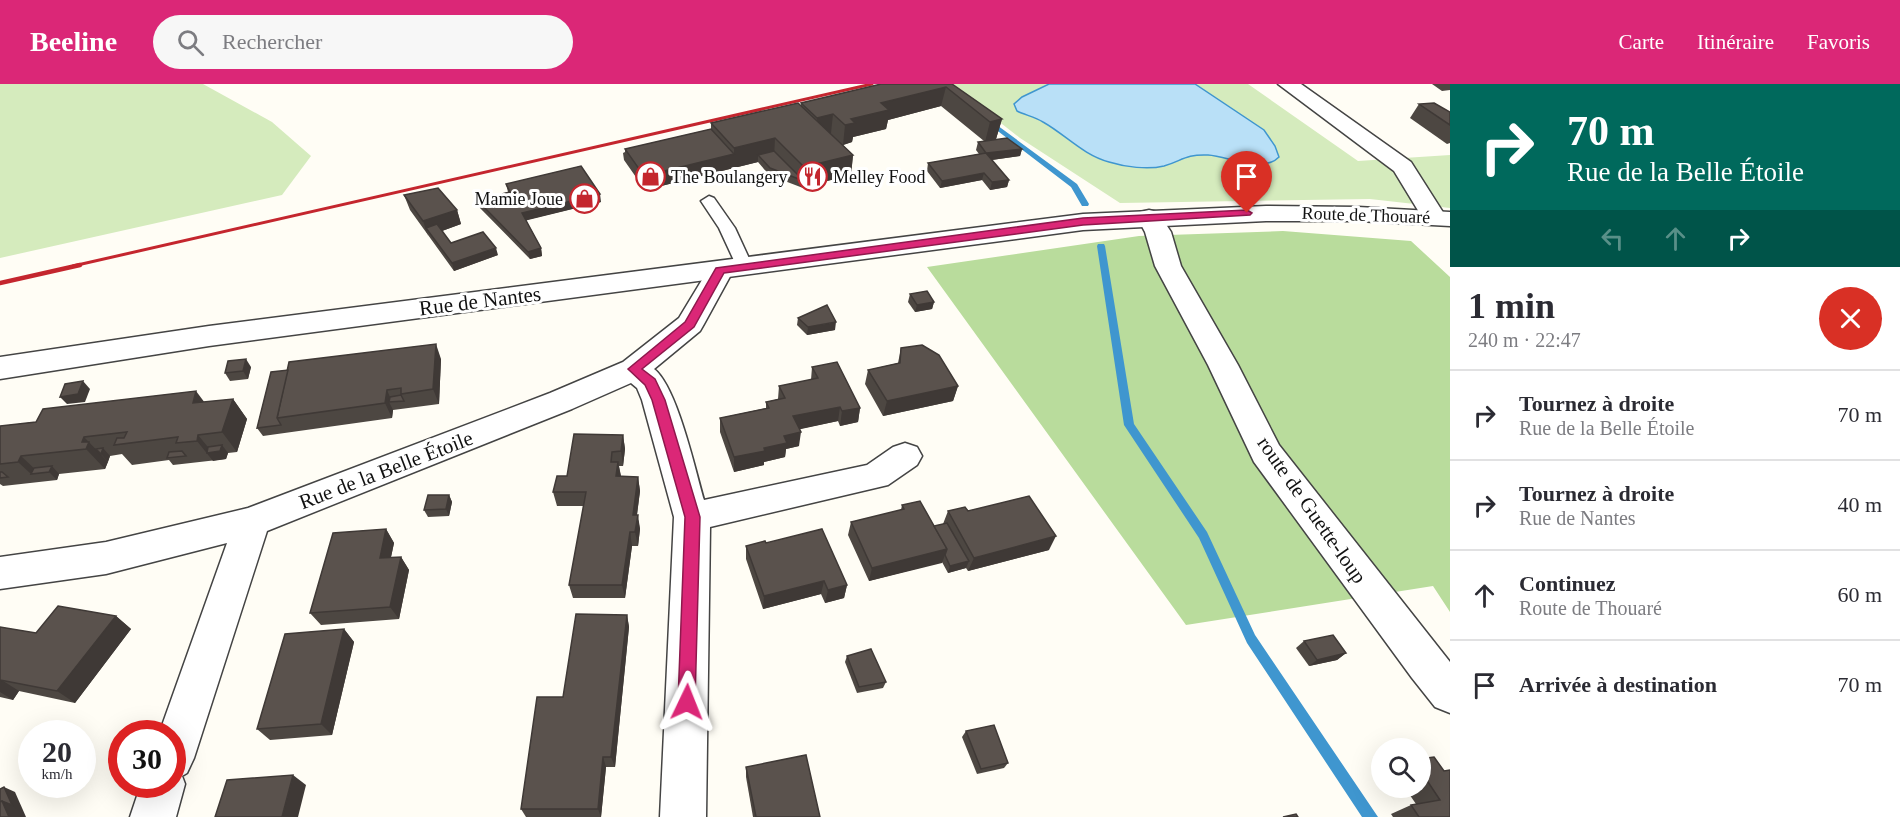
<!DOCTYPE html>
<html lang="fr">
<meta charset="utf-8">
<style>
:root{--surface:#fff;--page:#f7f7f7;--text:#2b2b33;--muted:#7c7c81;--line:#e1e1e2;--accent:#db2777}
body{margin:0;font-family:Georgia,serif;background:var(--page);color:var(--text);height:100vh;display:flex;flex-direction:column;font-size:22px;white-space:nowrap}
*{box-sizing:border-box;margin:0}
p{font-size:20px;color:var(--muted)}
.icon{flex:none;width:33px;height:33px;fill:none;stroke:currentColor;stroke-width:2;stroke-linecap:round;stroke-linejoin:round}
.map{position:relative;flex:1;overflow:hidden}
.drawer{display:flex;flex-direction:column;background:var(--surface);width:450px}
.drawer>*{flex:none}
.hud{background:#00695c;color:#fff;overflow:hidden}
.buttons{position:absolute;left:1371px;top:654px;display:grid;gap:12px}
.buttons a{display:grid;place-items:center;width:60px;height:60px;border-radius:50%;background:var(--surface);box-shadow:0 6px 24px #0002;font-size:30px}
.speed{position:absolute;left:18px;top:636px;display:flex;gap:12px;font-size:30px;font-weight:700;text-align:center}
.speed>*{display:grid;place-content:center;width:78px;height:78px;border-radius:50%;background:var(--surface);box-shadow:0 6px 24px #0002;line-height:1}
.speed small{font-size:15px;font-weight:400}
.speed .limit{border:9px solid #d22;background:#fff;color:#111}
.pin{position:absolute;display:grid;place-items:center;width:51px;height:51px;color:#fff;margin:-62px -26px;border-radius:50% 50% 50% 0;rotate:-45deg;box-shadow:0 0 6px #0007}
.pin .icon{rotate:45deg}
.me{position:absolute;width:66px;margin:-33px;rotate:2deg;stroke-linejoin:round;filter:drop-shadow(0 0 4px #0008)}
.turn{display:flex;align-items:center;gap:21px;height:126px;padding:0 18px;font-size:27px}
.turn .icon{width:78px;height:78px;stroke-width:2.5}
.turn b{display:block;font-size:42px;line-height:51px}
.lanes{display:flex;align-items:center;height:57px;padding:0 18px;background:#0003;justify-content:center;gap:30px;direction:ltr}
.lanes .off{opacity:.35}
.round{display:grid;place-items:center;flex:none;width:63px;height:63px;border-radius:32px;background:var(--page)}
.overview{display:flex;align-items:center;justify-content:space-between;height:102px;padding:0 18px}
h1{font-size:36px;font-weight:800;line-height:45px}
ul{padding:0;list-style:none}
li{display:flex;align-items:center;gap:18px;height:90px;padding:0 18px;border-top:2px solid var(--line)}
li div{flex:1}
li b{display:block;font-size:22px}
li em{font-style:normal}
header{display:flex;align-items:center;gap:36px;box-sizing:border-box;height:84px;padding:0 30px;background:var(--accent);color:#fff}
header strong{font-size:28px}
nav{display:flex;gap:33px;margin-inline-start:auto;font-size:21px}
.search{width:420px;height:54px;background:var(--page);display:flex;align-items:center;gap:15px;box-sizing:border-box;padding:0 21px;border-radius:33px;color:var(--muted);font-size:22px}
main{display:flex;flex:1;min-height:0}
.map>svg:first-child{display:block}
.green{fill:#d5ebbd}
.forest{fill:#b9dc9c}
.water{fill:#b9e0f7;stroke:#3f96cf;stroke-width:1.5}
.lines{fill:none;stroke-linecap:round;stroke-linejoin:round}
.stream{fill:#3f96cf;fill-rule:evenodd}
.service-casing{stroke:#444;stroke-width:3}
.minor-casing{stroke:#444;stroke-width:3}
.tertiary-casing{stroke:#444;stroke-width:3}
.service{fill:#fff;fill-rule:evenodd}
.minor{fill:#fff;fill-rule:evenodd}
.tertiary{fill:#fff;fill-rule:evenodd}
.rail-far1{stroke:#c4262e;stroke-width:3}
.rail{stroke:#c4262e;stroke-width:4.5}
.wall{fill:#4d4742}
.shaded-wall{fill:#3f3936}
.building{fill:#5a524d;stroke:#3f3936;stroke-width:1.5}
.route{fill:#db2777;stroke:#8e194d;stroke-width:1.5}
.labels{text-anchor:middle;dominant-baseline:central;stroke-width:6;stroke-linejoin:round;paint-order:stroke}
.far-poi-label{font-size:18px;fill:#111;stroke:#fff;text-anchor:start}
.far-street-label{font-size:18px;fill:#111;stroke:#fff}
.street-label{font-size:21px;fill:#111;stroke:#fff}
</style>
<header>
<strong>Beeline</strong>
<div class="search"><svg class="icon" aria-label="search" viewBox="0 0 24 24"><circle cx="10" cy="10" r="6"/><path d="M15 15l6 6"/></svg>Rechercher</div>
<nav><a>Carte</a><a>Itinéraire</a><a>Favoris</a></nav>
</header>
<main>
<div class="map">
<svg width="1450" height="733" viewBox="0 0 1450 733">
<rect width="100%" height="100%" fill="#fffdf5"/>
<g class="green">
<polygon points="0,0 203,0 272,38 311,72 282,111 0,174"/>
<polygon points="951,0 1248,0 1358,77 1450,71 1450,124 1370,115 1120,119 1020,54"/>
</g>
<polygon class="forest" points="1283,147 1411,157 1450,193 1450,528 1433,502 1186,541 927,183 1139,152"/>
<path class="water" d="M1049 0H1195L1264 46 1275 62 1279 73C1263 90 1228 72 1208 71 1185 70 1182 77 1164 82 1148 86 1125 83 1109 78 1083 71 1066 51 1043 38 1035 33 1025 31 1017 27L1014 20 1022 13Z"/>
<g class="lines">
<g class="stream">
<polygon points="986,36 990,36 1077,100 1089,120 1088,122 1082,122 1071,103 986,38"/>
<polygon points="1098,160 1104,160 1105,162 1134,340 1207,448 1255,551 1378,733 1362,733 1247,559 1199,454 1124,341 1097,162"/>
</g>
<defs>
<polygon id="service" points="709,112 714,114 735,144 753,183 751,187 745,188 737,183 719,144 701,117"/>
<g id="minor">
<polygon points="1278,0 1301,0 1411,78 1446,133 1443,138 1434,140 1425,138 1394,87"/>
<polygon points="1149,126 1158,128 1171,148 1181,182 1238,281 1279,361 1450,578 1450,629 1435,623 1412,594 1254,378 1208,281 1155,182 1145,148 1137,133 1140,128"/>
<path d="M720 179 729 181 733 187 704 240 700 247 654 285C677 303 695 385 704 416L867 381 893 363 905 359 917 363 922 372 917 381 888 401 710 443 706 733H660L674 433 642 316 637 304 631 299 572 325 267 447 194 674 187 689 182 692 185 700 176 733H130L141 700H172V650H159L227 459 106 490 0 505V473L106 458 248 424 550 309 623 278 679 234 711 181Z"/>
</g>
<polygon id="tertiary" points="1266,122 1358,123 1450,128 1450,142 1358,137 1266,137 1083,146 209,262 0,295 0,273 209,242 1083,130"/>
</defs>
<use href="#service" class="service-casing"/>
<use href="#minor" class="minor-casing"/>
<use href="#tertiary" class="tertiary-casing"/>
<use href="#service" class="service"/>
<use href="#minor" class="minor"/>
<use href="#tertiary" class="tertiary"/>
<polyline class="rail-far1" points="73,182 872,0"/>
<polyline class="rail" points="0,199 80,181"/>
</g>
<g class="wall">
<polygon points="952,0 1002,35 996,55 1022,65 1020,72 992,76 1009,96 1007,103 990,106 982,96 940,104 927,87 928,79 979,70 976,66 978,58 984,57 941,22 888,36 886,45 853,53 852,58 843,61 853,71 851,91 803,103 803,104 769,91 758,78 645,106 624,76 623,69 625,68 625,65 711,45 711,39 801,21 801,19"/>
<polygon points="1432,0 1450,0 1450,6 1442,7"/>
<polygon points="1419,20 1450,28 1450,59 1447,60 1410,34"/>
<polygon points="506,100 601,118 526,136 541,164 542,172 530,175 479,123 477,116 508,108"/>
<polygon points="404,111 457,126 461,140 442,147 451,159 498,171 454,187 410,126"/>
<polygon points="910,210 934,218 932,225 915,228 908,218"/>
<polygon points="798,234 835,246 807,251 797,241"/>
<polygon points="901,264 958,302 953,317 883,332 865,300 868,286 898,279"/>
<polygon points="441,275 439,320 393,326 392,334 263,352 257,344 271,288"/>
<polygon points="251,283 248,295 230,297 225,289"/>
<polygon points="812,283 860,324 858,338 840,342 838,337 799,345 799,362 786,365 785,373 764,378 764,381 734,388 720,348 720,334 766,324 766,318 778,315 779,302 811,296"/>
<polygon points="233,315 247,335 237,368 228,369 226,375 173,381 169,376 132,381 122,370 110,372 105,385 59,390 57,396 3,402 0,400 0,342"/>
<polygon points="623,351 625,365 623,382 619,382 621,392 638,393 640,407 637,431 640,445 638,462 632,462 625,514 573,514 569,501 584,422 557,422 553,408 567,392"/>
<polygon points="449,411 452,418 449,432 428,433 424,426"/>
<polygon points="902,421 934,442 943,440 948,427 968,427 1049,466 968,487 966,484 948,489 942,478 869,497 848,451 851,438 901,426"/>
<polygon points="386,445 394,459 391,473 401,473 409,486 399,535 321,541 310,529"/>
<polygon points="766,459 847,501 844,514 825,519 821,510 763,525 746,475 746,462"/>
<polygon points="627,531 629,543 615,683 606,683 601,733 526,733 521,725 563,613"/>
<polygon points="116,532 131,545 75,619 19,607 13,616 0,613 0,543 36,549"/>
<polygon points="344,545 354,558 332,651 270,656 257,645"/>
<polygon points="1304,557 1346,569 1337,576 1309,582 1296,564"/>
<polygon points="847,572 886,598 883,604 857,609 845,578"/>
<polygon points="966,647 1008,679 1004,684 977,690 962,653"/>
<polygon points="1420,675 1450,733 1393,733 1391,730 1411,721 1416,720 1405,704 1420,704"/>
<polygon points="746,683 820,733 753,733 746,693"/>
</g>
<g class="shaded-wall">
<polygon points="946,3 941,22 888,36 886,45 853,53 852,58 843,61 845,41 851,35 881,19"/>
<polygon points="833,30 831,49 815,53 817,34"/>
<polygon points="1002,35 996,55 985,58 990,38"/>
<polygon points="775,54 774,74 758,71 758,78 645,106 644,92 734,70 734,64"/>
<polygon points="1022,65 1020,72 984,77 986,69"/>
<polygon points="853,71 851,91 803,103 804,83"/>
<polygon points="984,89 982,96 940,104 942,97"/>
<polygon points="1009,96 1007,103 990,106 992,98"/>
<polygon points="600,110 601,118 524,137 522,129"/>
<polygon points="457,126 461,140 431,151 426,144 428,152 423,137"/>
<polygon points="496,164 498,171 454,187 452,179"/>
<polygon points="541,164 542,172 530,175 528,168"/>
<polygon points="934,218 932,225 915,228 917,221"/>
<polygon points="836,238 835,246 807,251 808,243"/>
<polygon points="436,260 441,275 439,320 433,305"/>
<polygon points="246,275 251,283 248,295 243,287"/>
<polygon points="83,297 90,305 85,318 67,320 60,313"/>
<polygon points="958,302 953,317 883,332 887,317"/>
<polygon points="387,306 392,318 389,318 393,326 392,334 385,319"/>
<polygon points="196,307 211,327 193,319"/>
<polygon points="233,315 247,335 237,368 222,348"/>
<polygon points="840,323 838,337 792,347 793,332"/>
<polygon points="860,324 858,338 840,342 842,327"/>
<polygon points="801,348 799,362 786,365 785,373 764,378 764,381 734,388 734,373 764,364 784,352"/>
<polygon points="198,351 212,368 222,361 228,369 226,375 213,377 197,357"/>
<polygon points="623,351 625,365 623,382 621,367"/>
<polygon points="84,353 108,378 105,385 86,365 82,358"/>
<polygon points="103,364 110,372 108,378 101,370"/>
<polygon points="21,372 39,389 31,390 18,378"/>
<polygon points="618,378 621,393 616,392"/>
<polygon points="52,382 59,390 57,396 49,388"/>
<polygon points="638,393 640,407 635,445 633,431"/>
<polygon points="449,411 452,418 449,432 446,425"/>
<polygon points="638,431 640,445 638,462 635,448"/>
<polygon points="386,445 394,459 388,487 380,474"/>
<polygon points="630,448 632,462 625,514 622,501"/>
<polygon points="1056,452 1049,466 968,487 974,474"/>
<polygon points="947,465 942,479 869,497 872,484"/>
<polygon points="401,473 409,486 399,535 390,523"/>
<polygon points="969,477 966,484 948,489 950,482"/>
<polygon points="824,497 821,510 763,525 764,512"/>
<polygon points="847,501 844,514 825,519 828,506"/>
<polygon points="627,531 629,543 615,683 611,673"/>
<polygon points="116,532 131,545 75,619 57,607"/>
<polygon points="344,545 354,558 332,651 321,640"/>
<polygon points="1346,569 1337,576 1309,582 1317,576"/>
<polygon points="0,595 19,607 13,616 0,608"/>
<polygon points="603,673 606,683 601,733 598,725"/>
<polygon points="293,691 306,701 298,733 282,733"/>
<polygon points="4,703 15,708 26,733 0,733"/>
</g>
<g class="building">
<polygon points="881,0 952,0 1002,35 990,38 946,3 881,19 889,26 851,35 855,39 845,41 833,30 817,34 801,19"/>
<polygon points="798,19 853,71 804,83 775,54 734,64 711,39"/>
<polygon points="1434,19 1450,28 1450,41 1419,20"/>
<polygon points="711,45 734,70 644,92 625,65"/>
<polygon points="1007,54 1022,65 986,69 1009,96 992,98 984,89 942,97 928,79 986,69 978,58"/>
<polygon points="774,67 804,97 770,84 758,71"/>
<polygon points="581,82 600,110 522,129 541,164 528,168 477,116 510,108 506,100"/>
<polygon points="438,104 457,126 423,137 404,111"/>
<polygon points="437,140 451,159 483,148 496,164 452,179 426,144"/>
<polygon points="927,207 934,218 917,221 910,210"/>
<polygon points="827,221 836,238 808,243 798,234"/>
<polygon points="436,260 433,305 401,310 401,304 387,306 385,319 277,334 289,278"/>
<polygon points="922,261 939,271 958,302 887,317 868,286 900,279 901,264"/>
<polygon points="246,275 243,287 225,289 228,277"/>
<polygon points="837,278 860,324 842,327 840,323 793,332 801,348 784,352 787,359 764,364 765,367 734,373 720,334 769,324 766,318 785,314 779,302 818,294 812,283"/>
<polygon points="288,286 277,334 281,341 257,344 271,288"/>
<polygon points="83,297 78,310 60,313 65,300"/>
<polygon points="196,307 193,319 233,315 222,348 198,351 197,357 176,359 178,353 114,361 117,354 124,354 127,348 84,353 82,358 89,358 86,365 21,372 18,378 0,380 0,342 36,338 43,325"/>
<polygon points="401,311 404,317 389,318 390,313"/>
<polygon points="574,350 623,351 621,367 612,368 611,378 618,378 616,392 638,393 633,431 638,431 635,448 630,448 622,501 569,501 586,408 553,408 557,392 567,392"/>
<polygon points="222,361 220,367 207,369 208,363"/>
<polygon points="103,364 101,370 96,365"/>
<polygon points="182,367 186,372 167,374 169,368"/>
<polygon points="52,382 49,388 31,390 34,384"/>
<polygon points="0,388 2,388 8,393 0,394"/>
<polygon points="428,411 449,411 446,425 424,426"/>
<polygon points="1029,412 1056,452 974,474 948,427 965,423 968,427"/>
<polygon points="920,417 947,465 872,484 851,438 904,425 902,421"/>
<polygon points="947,439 969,477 950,482 945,471 947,465 934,442"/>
<polygon points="386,445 380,474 401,473 390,523 310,529 333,449"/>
<polygon points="822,445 847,501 828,506 824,497 764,512 746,462 765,457 766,459"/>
<polygon points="58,522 116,532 57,607 0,596 0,543 36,549"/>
<polygon points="576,530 627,531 611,673 603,673 598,725 521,725 537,613 563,613"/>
<polygon points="344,545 321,640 257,645 285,550"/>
<polygon points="1333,551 1346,569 1317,576 1304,557"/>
<polygon points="871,565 886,598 859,603 847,572"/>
<polygon points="994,641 1008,679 981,685 966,647"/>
<polygon points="806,671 820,733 756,733 746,683"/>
<polygon points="1434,673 1444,687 1450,686 1450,733 1419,733 1411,721 1440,716 1420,686 1420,675"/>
<polygon points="293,691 282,733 215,733 227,696"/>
<polygon points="4,703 12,721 2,717 0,718 0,705"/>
<polygon points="2,717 9,733 0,733 0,718"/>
<polygon points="1296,730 1298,733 1283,733"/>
</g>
<polygon class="route" points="1247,126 1252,129 1250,131 1083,141 724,189 694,243 642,285 655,295 665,316 700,433 695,618 693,624 687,626 681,624 678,618 685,433 652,316 645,301 628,285 685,238 716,184 1083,134"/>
<defs>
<symbol id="shop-ring" viewBox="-11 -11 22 22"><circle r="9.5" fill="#fff" stroke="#c4262e" stroke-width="1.5"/><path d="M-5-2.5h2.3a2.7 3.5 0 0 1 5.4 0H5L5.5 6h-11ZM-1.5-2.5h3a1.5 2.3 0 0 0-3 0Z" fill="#c4262e"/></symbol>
<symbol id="restaurant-ring" viewBox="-11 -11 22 22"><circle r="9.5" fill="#fff" stroke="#c4262e" stroke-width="1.5"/><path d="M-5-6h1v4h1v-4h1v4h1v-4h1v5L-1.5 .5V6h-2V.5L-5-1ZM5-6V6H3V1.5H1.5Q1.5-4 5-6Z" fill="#c4262e"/></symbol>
</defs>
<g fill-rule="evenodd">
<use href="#shop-ring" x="634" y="76" width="33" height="33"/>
<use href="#restaurant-ring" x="796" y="76" width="33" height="33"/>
<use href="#shop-ring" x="568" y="98" width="33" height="33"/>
</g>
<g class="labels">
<g class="far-poi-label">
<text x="671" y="93">The Boulangery</text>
<text x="833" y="93">Melley Food</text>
<text x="563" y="115" text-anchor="end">Mamie Joue</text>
</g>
<g class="far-street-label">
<text transform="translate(1366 131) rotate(2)">Route de Thouaré</text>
</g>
<g class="street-label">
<text transform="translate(480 217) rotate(-7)">Rue de Nantes</text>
<text transform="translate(386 386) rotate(-21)">Rue de la Belle Étoile</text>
<text transform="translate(1312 426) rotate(55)">route de Guette-loup</text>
</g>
</g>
</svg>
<div class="buttons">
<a><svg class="icon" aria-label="search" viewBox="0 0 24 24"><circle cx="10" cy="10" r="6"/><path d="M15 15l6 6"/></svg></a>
</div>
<div class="speed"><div>20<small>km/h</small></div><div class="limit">30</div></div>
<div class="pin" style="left:1247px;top:129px;background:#d93025"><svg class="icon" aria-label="arrive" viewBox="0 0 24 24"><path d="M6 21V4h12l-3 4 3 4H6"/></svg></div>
<svg class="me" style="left:687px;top:618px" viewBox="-20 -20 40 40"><path d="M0-17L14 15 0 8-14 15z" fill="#db2777" stroke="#fff" stroke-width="4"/></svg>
</div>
<section class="drawer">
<div class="hud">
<div class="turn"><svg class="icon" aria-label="right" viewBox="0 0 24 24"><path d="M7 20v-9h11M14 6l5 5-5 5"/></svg><div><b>70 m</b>Rue de la Belle Étoile</div></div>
<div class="lanes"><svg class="icon off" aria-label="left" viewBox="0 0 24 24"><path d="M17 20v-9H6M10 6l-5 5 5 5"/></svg><svg class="icon off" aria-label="ahead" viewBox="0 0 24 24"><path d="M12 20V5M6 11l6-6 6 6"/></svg><svg class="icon" aria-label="right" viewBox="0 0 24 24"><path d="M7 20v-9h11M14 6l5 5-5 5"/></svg></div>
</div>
<div class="overview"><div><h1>1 min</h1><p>240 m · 22:47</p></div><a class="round" style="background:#d93025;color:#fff"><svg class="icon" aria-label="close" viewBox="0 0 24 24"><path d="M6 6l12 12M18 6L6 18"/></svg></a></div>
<ul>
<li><svg class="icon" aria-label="right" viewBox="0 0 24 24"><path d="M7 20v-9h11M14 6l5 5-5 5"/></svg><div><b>Tournez à droite</b><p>Rue de la Belle Étoile</p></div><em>70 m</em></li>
<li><svg class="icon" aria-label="right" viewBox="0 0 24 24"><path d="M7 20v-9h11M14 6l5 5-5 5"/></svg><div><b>Tournez à droite</b><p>Rue de Nantes</p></div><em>40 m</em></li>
<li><svg class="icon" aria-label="ahead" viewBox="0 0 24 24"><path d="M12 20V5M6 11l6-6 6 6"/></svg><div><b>Continuez</b><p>Route de Thouaré</p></div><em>60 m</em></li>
<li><svg class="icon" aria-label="arrive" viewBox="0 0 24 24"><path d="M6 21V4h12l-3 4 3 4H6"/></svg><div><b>Arrivée à destination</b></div><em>70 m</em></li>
</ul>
</section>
</main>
